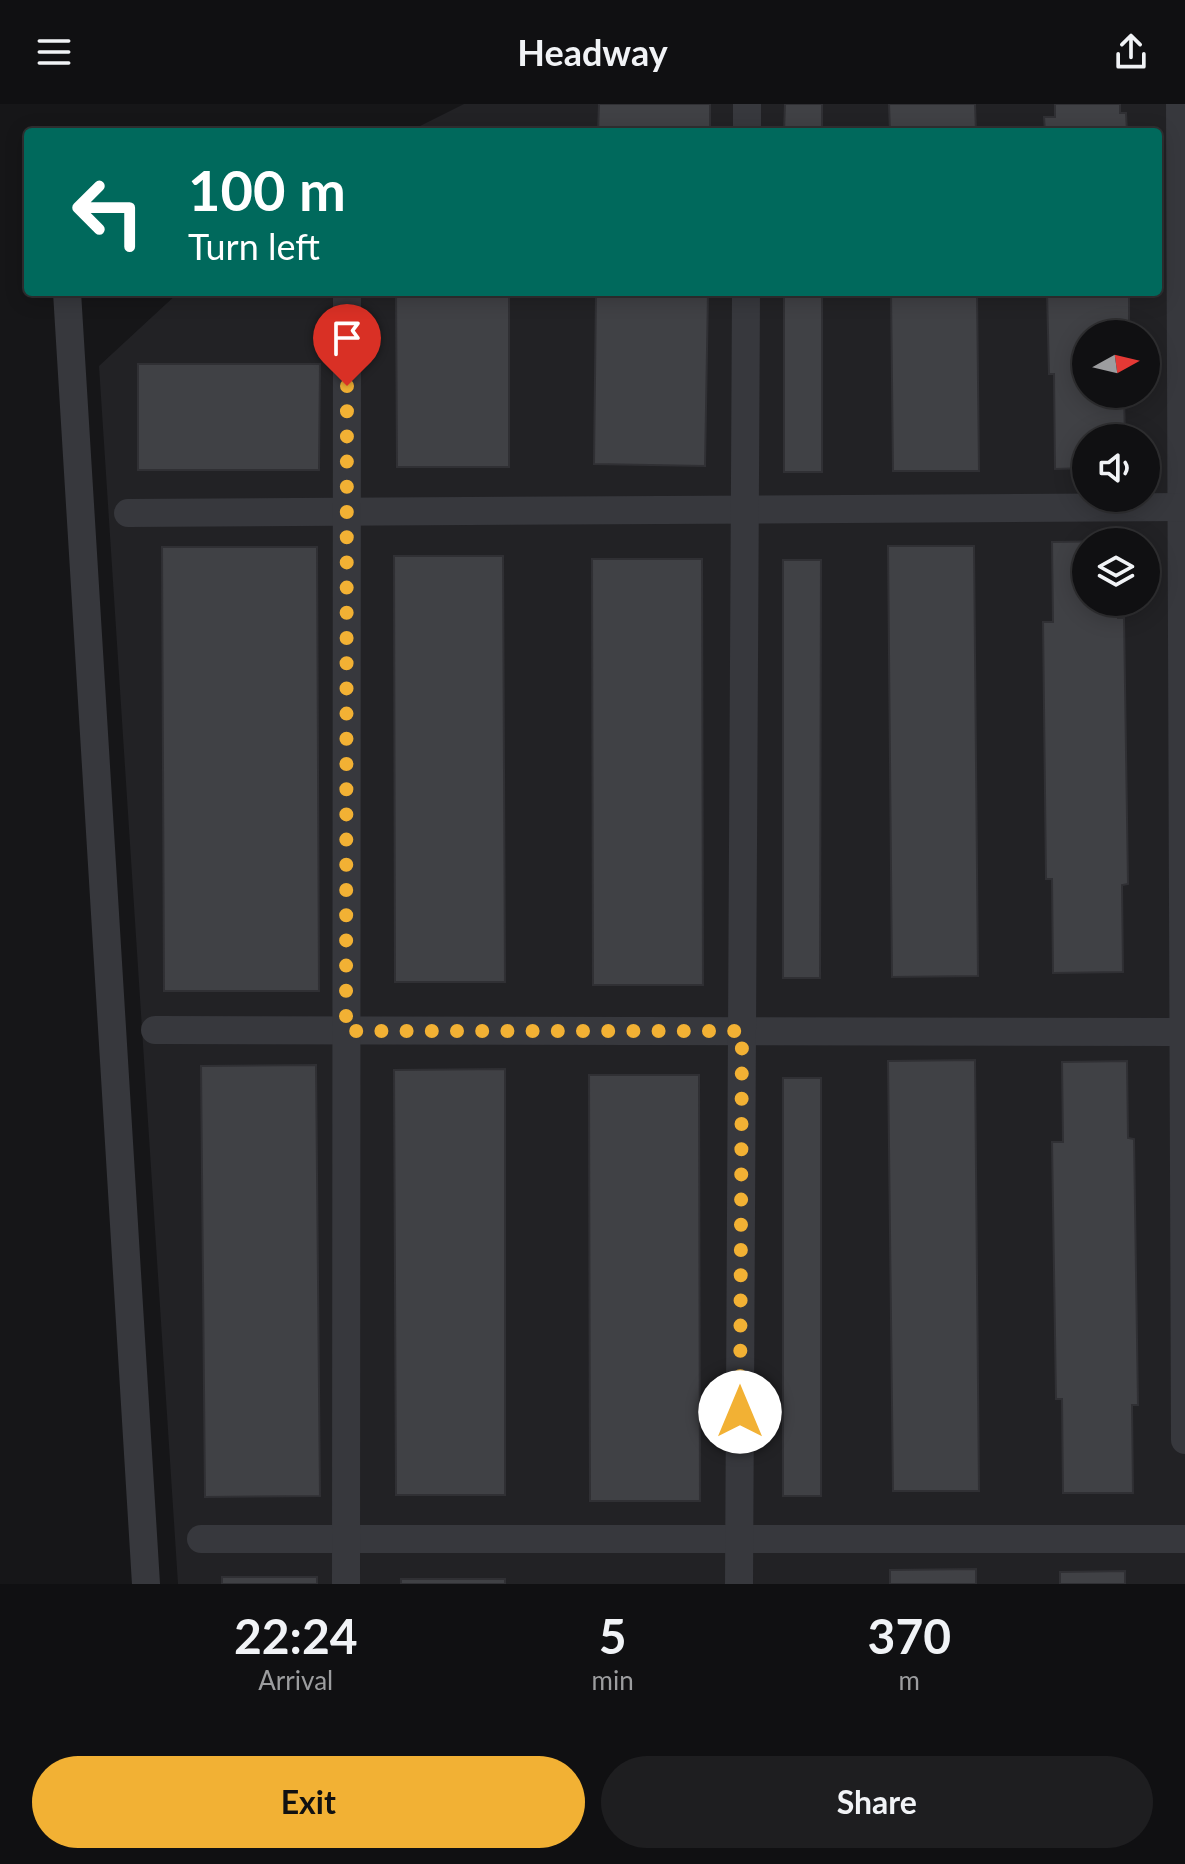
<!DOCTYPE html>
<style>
:root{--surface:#101012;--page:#1e1e20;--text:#f1f3f6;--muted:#9c9d9f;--line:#303032;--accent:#f2b134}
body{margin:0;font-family:Lato,sans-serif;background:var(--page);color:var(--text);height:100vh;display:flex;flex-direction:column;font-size:30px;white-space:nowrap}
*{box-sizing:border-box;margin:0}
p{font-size:26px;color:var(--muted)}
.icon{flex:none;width:44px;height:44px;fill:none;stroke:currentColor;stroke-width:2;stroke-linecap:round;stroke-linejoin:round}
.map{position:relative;height:1480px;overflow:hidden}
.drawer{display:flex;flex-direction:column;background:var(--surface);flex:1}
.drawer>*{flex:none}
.top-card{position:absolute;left:24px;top:24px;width:1138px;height:168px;border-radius:8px;box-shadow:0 4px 20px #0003,0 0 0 2px var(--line);background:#00695c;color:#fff;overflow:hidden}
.needle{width:52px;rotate:82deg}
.controls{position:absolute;left:1072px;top:216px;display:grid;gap:16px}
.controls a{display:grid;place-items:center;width:88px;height:88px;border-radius:50%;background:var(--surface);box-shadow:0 4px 20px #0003,0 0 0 2px var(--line);font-size:40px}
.pin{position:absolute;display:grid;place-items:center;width:68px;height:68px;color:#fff;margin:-82px -34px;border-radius:50% 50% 50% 0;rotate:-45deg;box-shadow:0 0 8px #0007}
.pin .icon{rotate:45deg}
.me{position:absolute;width:88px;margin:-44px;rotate:0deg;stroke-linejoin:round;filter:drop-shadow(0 0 6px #0008)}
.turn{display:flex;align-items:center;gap:28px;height:168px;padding:0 32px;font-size:36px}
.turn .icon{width:104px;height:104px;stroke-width:2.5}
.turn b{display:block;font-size:56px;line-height:68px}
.eta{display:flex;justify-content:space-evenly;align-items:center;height:136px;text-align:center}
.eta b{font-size:48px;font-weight:700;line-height:56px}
.button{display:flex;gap:16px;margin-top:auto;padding:16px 32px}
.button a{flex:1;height:92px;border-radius:48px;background:var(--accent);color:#111;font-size:32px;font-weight:700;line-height:92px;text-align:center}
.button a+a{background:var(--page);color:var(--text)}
header{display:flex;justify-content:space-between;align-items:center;height:104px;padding:0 32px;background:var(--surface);font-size:36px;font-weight:700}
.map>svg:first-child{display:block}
.built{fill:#222225;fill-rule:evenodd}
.building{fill:#404145;stroke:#303034;stroke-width:2}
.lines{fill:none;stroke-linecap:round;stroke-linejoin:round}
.minor{stroke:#37383d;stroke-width:28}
.route{stroke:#f2b134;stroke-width:14;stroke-dasharray:0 25.2}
</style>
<header><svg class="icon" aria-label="menu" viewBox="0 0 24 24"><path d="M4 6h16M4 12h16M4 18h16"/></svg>Headway<svg class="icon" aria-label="share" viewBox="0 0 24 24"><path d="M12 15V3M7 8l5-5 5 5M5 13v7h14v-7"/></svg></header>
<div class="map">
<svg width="1185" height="1480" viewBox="0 0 1185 1480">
<rect width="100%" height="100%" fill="#161618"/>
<path class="built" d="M464 0H1185V1480H178L99 262 179 188H1158V28H408ZM1086 230H1146V290H1086ZM1086 334H1146V394H1086ZM1086 438H1146V498H1086Z"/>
<g class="building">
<polygon points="599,0 710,0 710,28 598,28"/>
<polygon points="785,0 822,0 822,28 784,28"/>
<polygon points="889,0 975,0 976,28 890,28"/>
<polygon points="1055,0 1120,0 1120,9 1126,9 1127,28 1045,28 1044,13 1055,13"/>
<polygon points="396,188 509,188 509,363 397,363"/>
<polygon points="596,188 708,188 705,362 594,360"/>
<rect x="784" y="188" width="38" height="180"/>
<polygon points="891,188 977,188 979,367 893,367"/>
<polygon points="1047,188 1129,188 1129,230 1086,230 1086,290 1124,290 1125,334 1086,334 1086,364 1055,365 1054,270 1049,270"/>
<polygon points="138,260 320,260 319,366 138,366"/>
<polygon points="1117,437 1086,438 1086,498 1118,498 1118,514 1124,514 1128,780 1122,781 1123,868 1053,869 1052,775 1046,775 1043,518 1053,518 1052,438"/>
<polygon points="888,442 974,442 978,872 892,873"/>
<polygon points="162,443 317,443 319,887 164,887"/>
<polygon points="394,452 503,452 505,878 395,878"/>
<polygon points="592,455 702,455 703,881 593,881"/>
<polygon points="783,456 821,456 820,874 783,874"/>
<polygon points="975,956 979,1387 893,1387 888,957"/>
<polygon points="1127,957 1128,1034 1134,1035 1138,1301 1132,1301 1133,1389 1063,1389 1062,1295 1056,1295 1052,1038 1063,1038 1062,958"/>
<polygon points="316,961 320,1392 205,1393 201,962"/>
<polygon points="505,965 505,1391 396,1391 394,966"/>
<polygon points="589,971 699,971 700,1397 590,1397"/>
<rect x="783" y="974" width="38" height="418"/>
<polygon points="976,1465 976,1480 890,1480 890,1466"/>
<polygon points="1125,1467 1125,1480 1060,1480 1060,1468"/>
<rect x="222" y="1473" width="95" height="7"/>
<rect x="401" y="1475" width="104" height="5"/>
</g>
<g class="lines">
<g class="minor">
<polyline points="1180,0 1185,1336"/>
<polyline points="747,28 747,0"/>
<polyline points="67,188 146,1480"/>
<polyline points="128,409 1185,403"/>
<polyline points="155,926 1185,928"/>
<polyline points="201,1435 1185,1435"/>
<polyline points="346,1480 347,188"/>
<polyline points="739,1480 746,188"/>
</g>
</g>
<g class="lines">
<polyline class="route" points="347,282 346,927 742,927 740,1308"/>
</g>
</svg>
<div class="controls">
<a><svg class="needle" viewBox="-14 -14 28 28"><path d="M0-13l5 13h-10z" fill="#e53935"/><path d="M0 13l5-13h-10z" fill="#9c9d9f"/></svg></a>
<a><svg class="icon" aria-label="sound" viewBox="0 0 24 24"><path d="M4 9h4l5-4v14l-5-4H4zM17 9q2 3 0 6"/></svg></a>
<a><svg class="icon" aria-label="layers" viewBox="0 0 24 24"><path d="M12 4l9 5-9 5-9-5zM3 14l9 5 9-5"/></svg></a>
</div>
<div class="pin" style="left:347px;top:282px;background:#d93025"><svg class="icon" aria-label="arrive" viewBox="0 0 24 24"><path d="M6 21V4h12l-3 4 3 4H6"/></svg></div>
<svg class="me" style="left:740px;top:1308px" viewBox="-20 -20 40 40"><circle r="19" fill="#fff"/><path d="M0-13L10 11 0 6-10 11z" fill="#f2b134"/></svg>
<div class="top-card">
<div class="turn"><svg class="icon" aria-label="left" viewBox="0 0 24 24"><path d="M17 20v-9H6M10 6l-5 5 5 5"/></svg><div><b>100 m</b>Turn left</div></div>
</div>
</div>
<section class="drawer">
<div class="eta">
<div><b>22:24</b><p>Arrival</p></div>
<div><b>5</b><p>min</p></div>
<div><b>370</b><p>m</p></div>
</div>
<div class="button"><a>Exit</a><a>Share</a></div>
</section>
